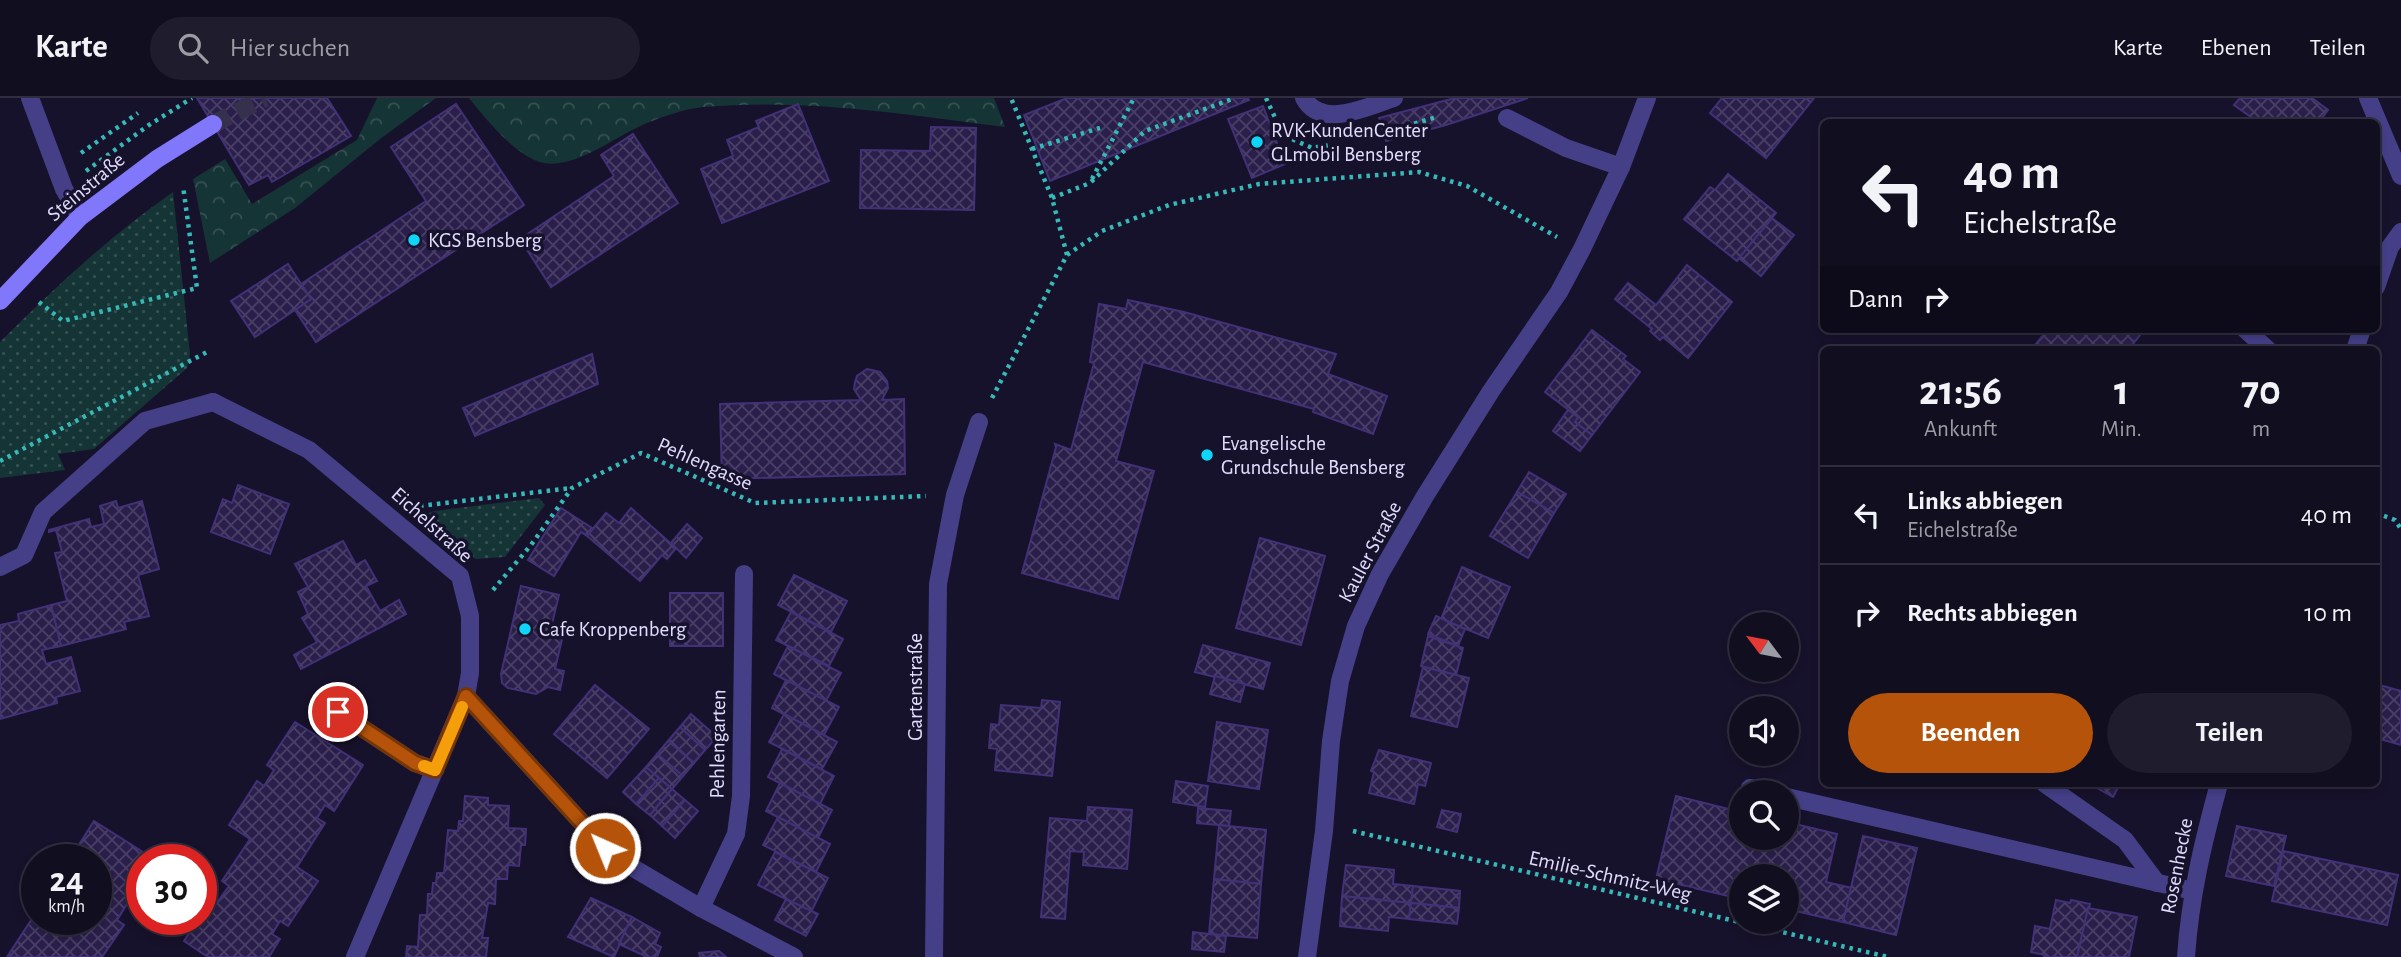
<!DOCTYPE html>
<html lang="de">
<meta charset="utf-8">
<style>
:root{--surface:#110e20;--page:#1e1c2d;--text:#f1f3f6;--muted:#9c9ca5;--line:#302e3e;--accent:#b45309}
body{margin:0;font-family:"Alegreya Sans",sans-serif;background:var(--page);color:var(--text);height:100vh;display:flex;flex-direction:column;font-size:26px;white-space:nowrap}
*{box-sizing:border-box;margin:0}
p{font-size:23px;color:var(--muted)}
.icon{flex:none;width:38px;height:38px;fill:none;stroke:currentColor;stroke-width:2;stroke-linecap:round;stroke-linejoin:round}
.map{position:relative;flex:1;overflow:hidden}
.side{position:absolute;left:1820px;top:248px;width:560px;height:441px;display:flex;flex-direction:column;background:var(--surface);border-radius:10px;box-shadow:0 4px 10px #0003,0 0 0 2px var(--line)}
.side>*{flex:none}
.hud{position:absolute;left:1820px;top:21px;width:560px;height:214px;border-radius:10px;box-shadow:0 4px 10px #0003,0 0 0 2px var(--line);background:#110e20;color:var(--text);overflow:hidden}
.needle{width:46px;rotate:302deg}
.buttons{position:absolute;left:1729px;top:514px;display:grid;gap:14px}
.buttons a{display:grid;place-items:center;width:70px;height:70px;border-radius:50%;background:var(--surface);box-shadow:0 4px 10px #0003,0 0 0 2px var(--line);font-size:35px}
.speed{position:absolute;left:21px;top:746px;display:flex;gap:14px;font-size:35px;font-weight:700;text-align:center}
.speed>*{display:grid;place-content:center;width:91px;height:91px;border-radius:50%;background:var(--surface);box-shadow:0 4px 10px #0003,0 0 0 2px var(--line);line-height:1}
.speed small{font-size:18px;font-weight:400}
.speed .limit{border:10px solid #d22;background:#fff;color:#111}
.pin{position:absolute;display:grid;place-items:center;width:60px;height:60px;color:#fff;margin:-30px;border:4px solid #fff;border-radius:50%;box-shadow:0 2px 7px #0007}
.me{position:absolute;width:77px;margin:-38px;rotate:316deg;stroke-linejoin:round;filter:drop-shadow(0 0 5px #0008)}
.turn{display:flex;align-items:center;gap:24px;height:147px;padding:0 28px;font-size:32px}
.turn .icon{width:91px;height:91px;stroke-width:2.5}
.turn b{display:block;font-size:49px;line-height:60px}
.then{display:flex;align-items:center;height:66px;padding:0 28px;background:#0003;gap:14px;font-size:26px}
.eta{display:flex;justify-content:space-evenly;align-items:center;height:119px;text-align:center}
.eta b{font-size:42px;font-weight:700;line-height:49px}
.button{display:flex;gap:14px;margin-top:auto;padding:14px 28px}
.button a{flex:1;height:80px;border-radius:42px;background:var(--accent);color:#fff;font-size:28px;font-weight:700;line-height:80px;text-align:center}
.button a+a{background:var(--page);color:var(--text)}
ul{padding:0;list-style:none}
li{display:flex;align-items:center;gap:21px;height:98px;padding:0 28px;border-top:2px solid var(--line)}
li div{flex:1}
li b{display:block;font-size:26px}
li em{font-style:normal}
header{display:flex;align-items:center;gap:42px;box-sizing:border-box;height:98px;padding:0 35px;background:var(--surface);border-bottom:2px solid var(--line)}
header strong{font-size:33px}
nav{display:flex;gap:38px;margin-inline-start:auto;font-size:24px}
.search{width:490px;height:63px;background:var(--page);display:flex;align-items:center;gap:18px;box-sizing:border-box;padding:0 24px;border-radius:38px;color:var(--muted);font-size:26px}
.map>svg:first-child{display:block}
.grass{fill:url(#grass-dots)}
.forest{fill:url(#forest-crowns)}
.building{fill:url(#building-cross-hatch);stroke:#423177;stroke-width:2}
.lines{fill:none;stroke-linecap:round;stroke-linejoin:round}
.secondary-tunnel{stroke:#35304b;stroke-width:18;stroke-dasharray:18 9;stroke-linecap:butt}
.path{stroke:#35bab8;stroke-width:4.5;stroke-dasharray:3.5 5;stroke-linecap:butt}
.service{stroke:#453f88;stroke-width:18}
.minor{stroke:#453f88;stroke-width:18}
.secondary{stroke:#8077fb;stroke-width:18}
.route-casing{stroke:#753606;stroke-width:18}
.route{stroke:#b45309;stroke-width:12}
.slow{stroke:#f59e0b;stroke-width:12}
.poi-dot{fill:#0fd6f8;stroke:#17122b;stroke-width:2.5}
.labels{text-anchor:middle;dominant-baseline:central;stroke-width:7;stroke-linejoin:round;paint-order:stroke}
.poi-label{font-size:21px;fill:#e2ddfe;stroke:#17122b;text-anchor:start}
.street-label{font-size:21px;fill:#e2ddfe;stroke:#17122b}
</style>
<header>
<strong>Karte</strong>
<div class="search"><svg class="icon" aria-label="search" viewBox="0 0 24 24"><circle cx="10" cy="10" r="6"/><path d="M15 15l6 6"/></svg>Hier suchen</div>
<nav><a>Karte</a><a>Ebenen</a><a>Teilen</a></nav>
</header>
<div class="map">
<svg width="2401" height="859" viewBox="0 0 2401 859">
<defs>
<pattern id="grass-dots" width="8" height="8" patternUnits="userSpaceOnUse" patternTransform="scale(1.75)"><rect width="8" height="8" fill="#153435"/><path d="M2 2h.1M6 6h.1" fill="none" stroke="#375153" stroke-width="1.8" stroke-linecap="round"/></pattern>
<pattern id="forest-crowns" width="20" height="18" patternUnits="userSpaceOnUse" patternTransform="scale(1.75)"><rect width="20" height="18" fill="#153435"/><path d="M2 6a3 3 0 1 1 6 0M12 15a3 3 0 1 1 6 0" fill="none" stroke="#375153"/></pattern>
<pattern id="building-cross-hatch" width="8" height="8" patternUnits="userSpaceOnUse" patternTransform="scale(1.75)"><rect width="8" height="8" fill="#2a1f4b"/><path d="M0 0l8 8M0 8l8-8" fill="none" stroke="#493f66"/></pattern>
</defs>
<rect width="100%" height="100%" fill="#17122b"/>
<g class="grass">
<path d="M173 94 190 256 187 270 94 351 58 356 65 372 0 380V244C54 190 110 138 173 94Z"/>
<polygon points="539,400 545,407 505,459 476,461 423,424 425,416 434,413"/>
</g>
<g class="forest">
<polygon points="377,0 436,0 380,41 295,110 210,165 193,81 225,61 252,106 357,42"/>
<path d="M469 0H994L1005 29C906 16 804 0 703 9 685 11 664 18 647 25 618 36 577 71 544 65 517 60 486 21 469 0Z"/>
</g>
<g class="building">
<polygon points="197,0 327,0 351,38 272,84 268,77 249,87"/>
<polygon points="1067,0 1248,0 1249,2 1050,83 1024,17"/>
<polygon points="1455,0 1528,0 1446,27 1386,43 1379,20"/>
<polygon points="1722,0 1814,0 1766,60 1710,15"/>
<polygon points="2240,0 2312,0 2328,12 2319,24 2258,24 2234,7"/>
<polygon points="456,6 524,107 316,244 295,212 311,201 301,186 426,103 391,49"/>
<polygon points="798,6 829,83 722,125 701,71 733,58 727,42 759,29 756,23"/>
<polygon points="1263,8 1285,66 1252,80 1228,21"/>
<polygon points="931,29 976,30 974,112 860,110 861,52 930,53"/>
<polygon points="633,36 678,105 551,189 520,141 614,78 601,57"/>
<polygon points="1728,76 1776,115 1737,163 1684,121 1710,89 1715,92"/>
<polygon points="1772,120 1794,137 1761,178 1739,160"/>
<polygon points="288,166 311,201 255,239 231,203"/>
<polygon points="1687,167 1732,204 1688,260 1663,239 1660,242 1650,233 1652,231 1615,201 1628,185 1656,207"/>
<polygon points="1128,202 1184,214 1336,256 1328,276 1387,298 1373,336 1313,314 1314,311 1143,264 1116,363 1154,373 1118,501 1022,475 1056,349 1055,346 1071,352 1094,265 1090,264 1099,206 1126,211"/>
<polygon points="2048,231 2145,231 2128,252 2031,252"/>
<polygon points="1592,232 1626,258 1623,261 1640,274 1592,337 1575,324 1578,319 1545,294"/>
<polygon points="592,256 598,286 475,338 463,310"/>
<polygon points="867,271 880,274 887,283 888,290 882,302 904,301 905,376 722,381 720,306 861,302 854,291 855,284 857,278"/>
<polygon points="1568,312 1578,319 1575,324 1592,337 1580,353 1553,333"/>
<polygon points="1529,374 1566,396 1554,415 1517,394"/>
<polygon points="238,387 289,406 270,456 211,434 223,401 232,405"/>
<polygon points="1517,394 1554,415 1528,460 1490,438"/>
<polygon points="116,403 118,410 142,403 159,471 138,477 149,518 124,524 126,531 61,548 51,507 67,503 55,455 62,454 56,432 49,434 49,432 89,421 91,429 104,426 100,408"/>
<polygon points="561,410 592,430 587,438 581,434 554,478 528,462"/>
<polygon points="631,410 676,450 667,461 662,457 640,483 587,438 606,415 619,425"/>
<polygon points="687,426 702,440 686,460 671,445"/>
<polygon points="1260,440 1325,458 1301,547 1236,530"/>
<polygon points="343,443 356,467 365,462 377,483 366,488 380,513 399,502 406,516 301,571 294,557 317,544 302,520 308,516 298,494 308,489 295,466"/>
<polygon points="1462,469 1510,489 1488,540 1441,521"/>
<polygon points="794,477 847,503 831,534 778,507"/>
<polygon points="521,488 559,497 550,534 563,537 555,571 564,573 560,592 548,589 536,596 508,590 502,585 501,576"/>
<rect x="670" y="495" width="53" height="53"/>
<polygon points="51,507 61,548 42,552 46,566 71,559 80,593 56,599 57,605 0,621 0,527 19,523 18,516"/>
<polygon points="791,514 843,541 829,568 776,542"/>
<polygon points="1436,518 1465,531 1458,548 1428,536"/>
<polygon points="1428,538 1463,550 1456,577 1421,568"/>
<polygon points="1203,547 1270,565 1263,591 1195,574"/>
<polygon points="788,548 841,575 826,603 774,576"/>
<polygon points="1423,569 1469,580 1457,629 1411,618"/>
<polygon points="1215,578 1245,586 1240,604 1210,596"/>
<polygon points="786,582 839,609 824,637 772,610"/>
<polygon points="2376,586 2401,593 2401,647 2376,640"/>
<polygon points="595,587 649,631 607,680 554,636"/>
<polygon points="1042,602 1060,604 1052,678 995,672 997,651 989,650 991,626 999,627 1001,607 1041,610"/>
<polygon points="691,616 717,639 705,652 680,629"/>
<polygon points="784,616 837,644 822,671 769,644"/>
<polygon points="295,624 363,667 334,713 325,707 317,720 325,725 297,769 318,783 288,828 280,823 272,836 280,841 269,859 208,859 184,843 198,821 201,821 201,816 212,799 218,803 229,788 222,783 250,741 229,727 257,683 264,688 274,672 267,667"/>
<polygon points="1217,624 1268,632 1259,691 1208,683"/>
<polygon points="680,629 705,652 694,665 668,643"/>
<polygon points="668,643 694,665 683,678 657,656"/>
<polygon points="782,651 834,678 820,706 768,679"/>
<polygon points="1379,652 1431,665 1425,688 1418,686 1414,706 1369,695 1374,674 1371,673"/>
<polygon points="657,656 683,678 672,691 646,669"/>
<polygon points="646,669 659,680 636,706 623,694"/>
<polygon points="659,680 672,691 650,717 636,706"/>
<polygon points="1176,683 1208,688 1205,709 1173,704"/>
<polygon points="780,685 832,712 818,740 766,713"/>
<polygon points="2090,686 2120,686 2113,699"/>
<polygon points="672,691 685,702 662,728 650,717"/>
<polygon points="465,698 488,700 488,707 509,708 508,730 526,731 525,747 521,747 519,768 508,767 507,781 496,781 495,806 488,805 482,840 488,840 486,859 406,859 407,848 418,849 420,817 427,817 428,796 432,796 433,785 436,785 437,775 444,775 448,732 458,733 459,723 463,723"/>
<polygon points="1676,698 1741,714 1741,740 1787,740 1787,724 1837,736 1826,784 1852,790 1843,824 1787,811 1787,779 1741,779 1741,801 1656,781"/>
<polygon points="685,702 698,713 675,740 662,728"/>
<polygon points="1088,709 1132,712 1127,771 1083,767 1084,754 1070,753 1065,821 1041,819 1050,720 1087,723"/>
<polygon points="1198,710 1231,713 1229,728 1197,725"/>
<polygon points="1442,712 1461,716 1457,734 1437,729"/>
<polygon points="778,719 830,746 816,774 763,747"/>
<polygon points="94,723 154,761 142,761 142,797 134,811 127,806 117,822 124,827 102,859 7,859 37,813 37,821 96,821 96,761 70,761"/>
<polygon points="1219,727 1266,732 1261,786 1214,781"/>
<polygon points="2237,728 2286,738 2274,788 2226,778"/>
<polygon points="1863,738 1917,750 1896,837 1843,824"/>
<polygon points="2283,753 2398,777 2387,827 2272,803"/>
<polygon points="775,754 828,780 811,814 758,787"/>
<polygon points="1346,767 1394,772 1393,786 1413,788 1411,805 1342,798"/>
<polygon points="1214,781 1261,786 1257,840 1209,836"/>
<polygon points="1413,788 1460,793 1459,810 1411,805"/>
<polygon points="1342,798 1411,805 1409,821 1389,819 1388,833 1340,828"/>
<polygon points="591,800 632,819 614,859 568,839"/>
<polygon points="786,801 818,816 806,838 775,822"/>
<polygon points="2056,802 2070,805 2071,802 2090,806 2077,859 2044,859 2045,857 2031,854 2035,828 2050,831"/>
<polygon points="1411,805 1459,810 1457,826 1409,821"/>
<polygon points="2088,810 2137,819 2129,859 2077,859"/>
<polygon points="632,819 660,835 655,846 661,849 657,859 647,859 619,846"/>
<polygon points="1193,834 1226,838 1224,854 1192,851"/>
<polygon points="719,853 726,859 700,859 699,855"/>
</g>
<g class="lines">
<polyline class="secondary-tunnel" points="213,26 265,0"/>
<g class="path">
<polyline points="1266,0 1283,37 1312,50 1330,47"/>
<polyline points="1406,28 1437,19"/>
<polyline points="1032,51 1100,30"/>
<polyline points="81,55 138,15"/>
<polyline points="86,73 149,27 192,0"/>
<polyline points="1092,81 1134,0"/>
<polyline points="1052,100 1090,85 1145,33 1235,0"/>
<polyline points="1067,157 1102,133 1169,107 1259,86 1419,74 1467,88 1557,139"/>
<polyline points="39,204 63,223 197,190 183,88"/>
<polyline points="992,300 1067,157 1052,100 1011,0"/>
<polyline points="0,363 207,254"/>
<polyline points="420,408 572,390"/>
<polyline points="2376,415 2395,422 2401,431"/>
<polyline points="493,492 531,447 572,390 641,355 755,405 926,398"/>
<polyline points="1353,733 1888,859"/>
</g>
<g class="service">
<polyline points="30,0 64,91 80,119"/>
<path d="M1304 0C1321 32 1369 8 1394 0"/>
<polyline points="1507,20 1566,50 1621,69"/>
<polyline points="2245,231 2268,252"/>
<polyline points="0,469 24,457 43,414 145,323 213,304"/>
<polyline points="338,614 415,665 435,672"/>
<polyline points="2045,686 2125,742 2157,785"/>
<polyline points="1750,690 1769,695"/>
<polyline points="1787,699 2193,793"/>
</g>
<g class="minor">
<polyline points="2368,0 2401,78"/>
<polyline points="2376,189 2390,149 2401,134"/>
<polyline points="2355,252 2362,231"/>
<polyline points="213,304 309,352 460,478 470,518 470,575 466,598 355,859"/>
<polyline points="466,598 605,750 635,771 701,810 794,859"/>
<polyline points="701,810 736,736 741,698 744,476"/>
<polyline points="934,859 938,486 955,397 979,324"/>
<polyline points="1307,859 1324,733 1331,643 1340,583 1356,528 1380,476 1425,398 1491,293 1559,194 1582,151 1621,69 1647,0"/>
<path d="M2186 859C2190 799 2203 744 2219 686"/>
</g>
<polyline class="secondary" points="0,203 80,119 157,61 213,26"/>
</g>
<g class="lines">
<defs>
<polyline id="route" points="338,614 415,665 435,672 466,598 605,750"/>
</defs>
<use href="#route" class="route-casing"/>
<use href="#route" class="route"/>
<polyline class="slow" points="424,668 435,672 462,609"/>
</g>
<g class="poi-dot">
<circle cx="1257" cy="44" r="7"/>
<circle cx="414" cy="142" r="7"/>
<circle cx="1207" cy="357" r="7"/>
<circle cx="525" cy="531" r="7"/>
</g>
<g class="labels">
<g class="poi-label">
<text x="1271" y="32">RVK-KundenCenter<tspan x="1271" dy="24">GLmobil Bensberg</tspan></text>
<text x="428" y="142">KGS Bensberg</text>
<text x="1221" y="345">Evangelische<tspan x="1221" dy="24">Grundschule Bensberg</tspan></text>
<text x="539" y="531">Cafe Kroppenberg</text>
</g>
<g class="street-label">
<text transform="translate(86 89) rotate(-40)">Steinstraße</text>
<text transform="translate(705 366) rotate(24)">Pehlengasse</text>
<text transform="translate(432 427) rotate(42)">Eichelstraße</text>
<text transform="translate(1370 454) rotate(-62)">Kauler Straße</text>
<text transform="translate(915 589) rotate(-90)">Gartenstraße</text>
<text transform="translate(718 646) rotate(-89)">Pehlengarten</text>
<text transform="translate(2177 768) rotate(-79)">Rosenhecke</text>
<text transform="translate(1610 778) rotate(13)">Emilie-Schmitz-Weg</text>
</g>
</g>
</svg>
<div class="buttons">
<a><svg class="needle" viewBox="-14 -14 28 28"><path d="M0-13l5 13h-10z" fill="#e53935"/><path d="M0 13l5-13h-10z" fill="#9c9ca5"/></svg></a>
<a><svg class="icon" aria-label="sound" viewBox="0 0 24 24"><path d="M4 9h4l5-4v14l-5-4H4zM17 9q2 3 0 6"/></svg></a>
<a><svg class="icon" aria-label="search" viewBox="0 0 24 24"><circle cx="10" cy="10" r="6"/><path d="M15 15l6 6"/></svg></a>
<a><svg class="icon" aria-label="layers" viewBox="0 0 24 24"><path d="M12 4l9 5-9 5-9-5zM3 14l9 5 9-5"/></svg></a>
</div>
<div class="speed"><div>24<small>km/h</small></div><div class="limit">30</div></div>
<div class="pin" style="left:338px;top:614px;background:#d93025"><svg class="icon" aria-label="arrive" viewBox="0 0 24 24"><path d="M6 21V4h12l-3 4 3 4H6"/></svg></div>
<svg class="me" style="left:605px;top:750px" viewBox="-20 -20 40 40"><circle r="17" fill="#b45309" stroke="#fff" stroke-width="3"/><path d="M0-11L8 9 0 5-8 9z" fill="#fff"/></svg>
<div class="hud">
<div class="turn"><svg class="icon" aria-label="left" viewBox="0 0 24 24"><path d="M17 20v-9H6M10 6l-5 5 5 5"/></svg><div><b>40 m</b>Eichelstraße</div></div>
<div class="then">Dann<svg class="icon" aria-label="right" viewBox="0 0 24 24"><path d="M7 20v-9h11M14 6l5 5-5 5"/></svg></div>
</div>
<section class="side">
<div class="eta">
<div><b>21:56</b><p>Ankunft</p></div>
<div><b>1</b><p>Min.</p></div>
<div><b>70</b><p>m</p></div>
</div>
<ul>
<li><svg class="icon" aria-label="left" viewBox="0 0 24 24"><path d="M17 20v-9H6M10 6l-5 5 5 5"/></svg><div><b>Links abbiegen</b><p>Eichelstraße</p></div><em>40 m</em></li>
<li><svg class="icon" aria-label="right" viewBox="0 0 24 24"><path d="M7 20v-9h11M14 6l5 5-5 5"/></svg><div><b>Rechts abbiegen</b></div><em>10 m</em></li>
</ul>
<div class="button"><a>Beenden</a><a>Teilen</a></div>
</section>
</div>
